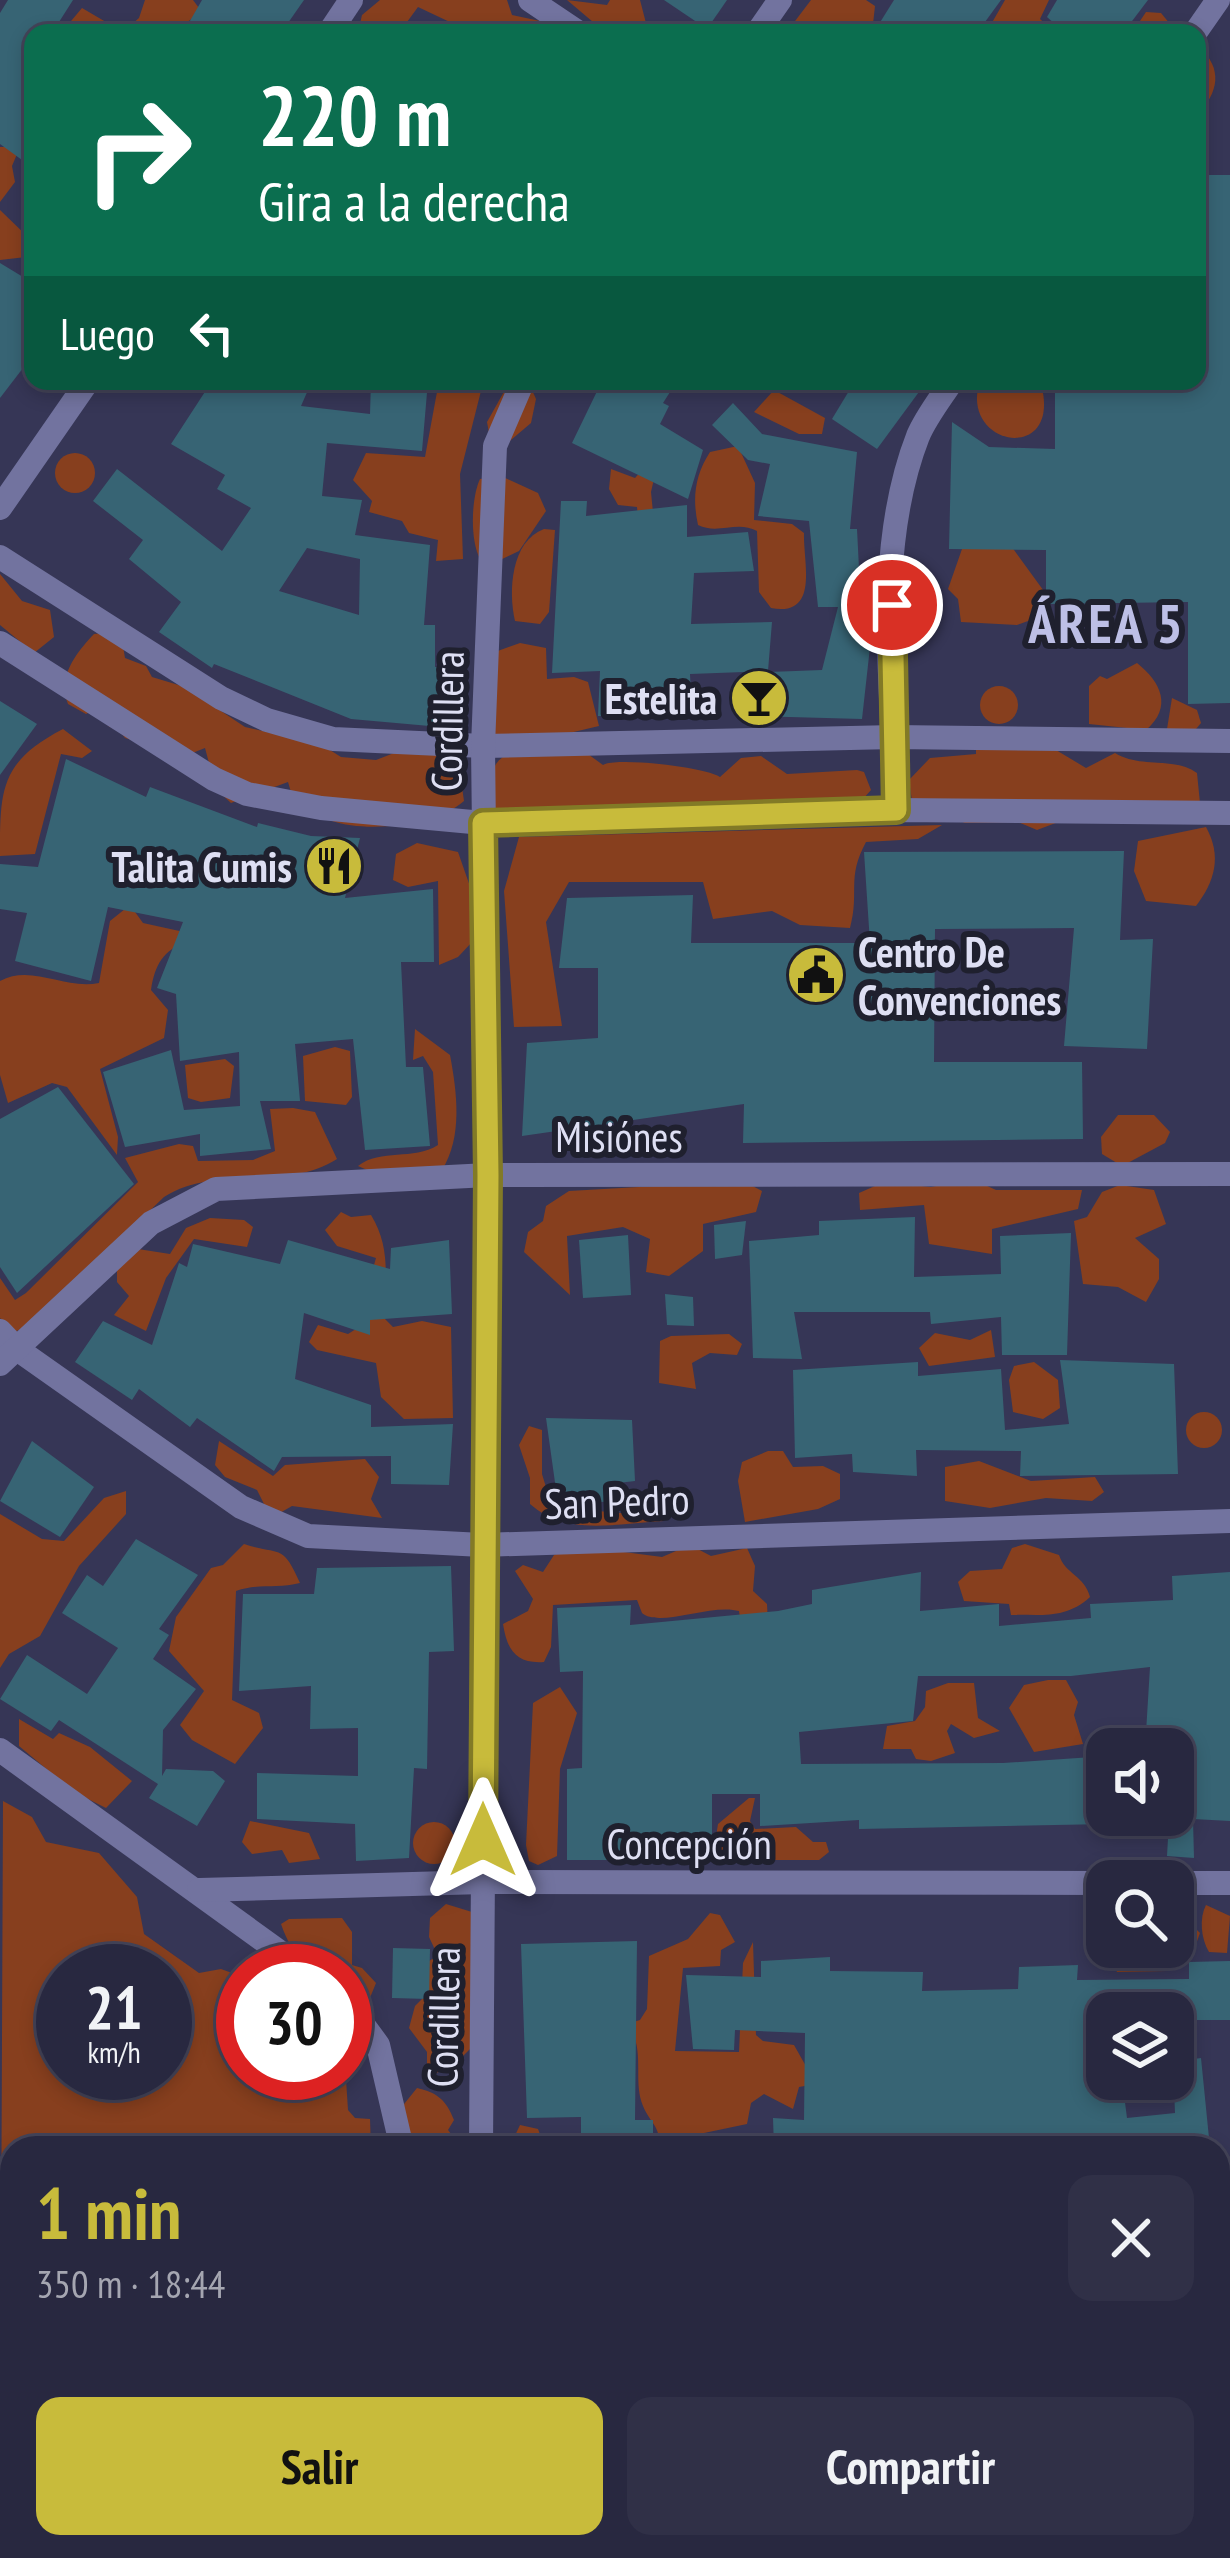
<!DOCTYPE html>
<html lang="es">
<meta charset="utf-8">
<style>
:root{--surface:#282840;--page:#303047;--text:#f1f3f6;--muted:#a5a6b1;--line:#444459;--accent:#c8bb3b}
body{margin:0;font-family:"PT Sans Narrow",sans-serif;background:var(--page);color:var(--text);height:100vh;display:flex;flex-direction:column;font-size:45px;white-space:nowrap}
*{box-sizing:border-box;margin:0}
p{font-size:39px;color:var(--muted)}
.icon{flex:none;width:66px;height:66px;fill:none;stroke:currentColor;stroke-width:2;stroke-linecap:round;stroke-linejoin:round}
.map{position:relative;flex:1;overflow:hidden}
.side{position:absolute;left:0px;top:2136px;width:1230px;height:423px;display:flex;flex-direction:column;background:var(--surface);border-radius:36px 36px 0 0;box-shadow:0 6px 18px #0003,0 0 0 3px var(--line)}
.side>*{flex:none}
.guide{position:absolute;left:24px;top:24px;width:1182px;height:366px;border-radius:24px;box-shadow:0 6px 18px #0003,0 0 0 3px var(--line);background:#0b6e4f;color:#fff;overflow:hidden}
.controls{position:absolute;left:1086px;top:1728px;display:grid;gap:24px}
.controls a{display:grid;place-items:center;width:108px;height:108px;border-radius:24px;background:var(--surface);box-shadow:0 6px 18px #0003,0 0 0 3px var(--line);font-size:60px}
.speed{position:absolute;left:36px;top:1944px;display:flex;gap:24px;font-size:60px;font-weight:700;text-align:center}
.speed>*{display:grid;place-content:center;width:156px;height:156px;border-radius:50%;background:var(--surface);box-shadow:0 6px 18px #0003,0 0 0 3px var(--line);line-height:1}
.speed small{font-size:30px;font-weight:400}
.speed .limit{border:18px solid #d22;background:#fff;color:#111}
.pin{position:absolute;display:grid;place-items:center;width:102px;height:102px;color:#fff;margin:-51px;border:6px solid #fff;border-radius:50%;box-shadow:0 3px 12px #0007}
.me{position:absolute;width:132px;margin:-66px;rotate:0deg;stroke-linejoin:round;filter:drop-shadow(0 0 9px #0008)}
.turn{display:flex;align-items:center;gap:42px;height:252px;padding:0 36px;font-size:54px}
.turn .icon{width:156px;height:156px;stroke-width:2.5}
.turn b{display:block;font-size:84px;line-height:102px}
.then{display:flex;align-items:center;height:114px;padding:0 36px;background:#0003;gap:24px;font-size:45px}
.round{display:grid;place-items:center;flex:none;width:126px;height:126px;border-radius:24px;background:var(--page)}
.summary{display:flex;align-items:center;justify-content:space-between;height:204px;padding:0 36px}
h1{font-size:72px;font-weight:700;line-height:90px;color:var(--accent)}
.button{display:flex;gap:24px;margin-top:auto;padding:24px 36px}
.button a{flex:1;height:138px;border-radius:24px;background:var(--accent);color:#111;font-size:48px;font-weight:700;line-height:138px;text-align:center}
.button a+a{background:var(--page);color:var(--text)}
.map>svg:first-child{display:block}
.green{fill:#873f1e;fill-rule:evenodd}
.building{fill:#376474;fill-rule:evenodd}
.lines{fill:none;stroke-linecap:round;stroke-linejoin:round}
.street{stroke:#72739f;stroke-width:24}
.route-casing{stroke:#827a26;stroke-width:30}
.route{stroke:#c8bb3b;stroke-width:21}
.labels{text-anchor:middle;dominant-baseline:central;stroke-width:12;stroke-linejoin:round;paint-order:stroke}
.poi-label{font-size:42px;font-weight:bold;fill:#dedff3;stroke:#1f202e;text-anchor:end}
.street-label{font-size:42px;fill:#dedff3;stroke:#1f202e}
.district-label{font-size:54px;font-weight:bold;letter-spacing:3px;fill:#bdbfe6;stroke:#1f202e}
</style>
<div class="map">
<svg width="1230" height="2558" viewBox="0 0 1230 2558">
<rect width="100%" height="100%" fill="#363656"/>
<g class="green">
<polygon points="145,0 193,0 202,12 171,33 61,33 82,8 123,32 139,18"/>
<polygon points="380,0 507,0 512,15 540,21 550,32 473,33 418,7 399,33 358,33 362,15"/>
<polygon points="567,0 607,5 610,0 640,0 647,27 606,33"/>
<polygon points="811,0 866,0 875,6 872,33 786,33"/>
<polygon points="1005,0 1049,0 1040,19 1055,33 986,33"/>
<polygon points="1146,12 1161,13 1170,24 1169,33 1132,33"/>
<path d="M1199 47C1223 68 1219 93 1197 114Z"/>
<polygon points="0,147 20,147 12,166 15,182 0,202"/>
<polygon points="0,210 30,239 26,257 0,260"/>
<polygon points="439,381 483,383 460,474 463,559 436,561 438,540 409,533 402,521 369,512 372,501 353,480 366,453 425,457"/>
<polygon points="510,381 528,381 536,399 531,423 504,446 489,433 487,422"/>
<path d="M980 381 1041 384C1063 465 958 447 980 381Z"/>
<polygon points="774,390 825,418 822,434 799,434 754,412"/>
<path d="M738 446 755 483 754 520 792 524 804 533C803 562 820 617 771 608L759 592 757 531C737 520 718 535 698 525 692 498 695 475 710 452Z"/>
<circle cx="75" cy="473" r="20"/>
<polygon points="644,468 656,470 651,492 655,533 638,518 637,507 618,505 609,489 611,469 635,478"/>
<path d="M501 476 538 493 546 511 519 551 494 563 480 559C470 541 471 498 480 479Z"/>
<path d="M544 529 555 530 549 612 540 624 515 621C508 591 511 541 544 529Z"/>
<polygon points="1009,543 1046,594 1039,617 1017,625 961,622 958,599 948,589 962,549"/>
<polygon points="0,574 22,601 50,610 54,637 34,653 0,625"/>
<path d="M104 633 123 646 125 658 146 666 152 677 185 687 245 727 322 745 341 757 376 760 430 739 460 773 464 801C436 826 367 833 332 821L331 813 293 799 288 782 231 803 216 789 205 748 185 756 125 738 116 726 109 727 104 705 86 714 68 704C57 677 76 653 94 634Z"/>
<polygon points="520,643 546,648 547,679 574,677 588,682 599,726 561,735 493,734 495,652"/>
<path d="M1137 663C1161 682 1173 707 1146 730L1089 724V686L1100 676 1107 679Z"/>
<circle cx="999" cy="705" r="19"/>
<polygon points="1172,698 1197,710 1201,723 1196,729 1167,729"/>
<path d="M63 729 92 751 82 758 61 754 35 854 0 856C0 789 0 762 63 729Z"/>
<path d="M1046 744 1086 768 1115 753C1141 769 1173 756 1197 773L1200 803 1069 818 1037 830 1018 822 965 823 912 801 909 780 930 758 976 754V748Z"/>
<path d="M581 749 603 765C617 757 705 767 720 777L741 758 761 756 787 774 857 770 864 772 871 790 863 799 792 807 779 800 729 808 719 801 696 812 498 827C476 741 509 750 581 749Z"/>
<path d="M942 825 918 839 866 842C846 879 860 891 850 928L800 925 772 911 713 919 703 882H569L546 922 562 1026 514 1027 504 891 519 837Z"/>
<path d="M1206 827C1222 856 1215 881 1196 906L1146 901 1134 871 1138 841Z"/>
<polygon points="417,843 458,852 473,895 473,941 458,957 439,965 438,881 408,887 393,880 396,854"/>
<path d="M130 905 143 923 184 932 187 941C163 951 155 964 151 990L168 1010 164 1038 100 1069 118 1137 117 1155 67 1087 52 1083 8 1103 0 1075V981C32 964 64 990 99 983L110 921Z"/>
<path d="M415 1029 450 1055C457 1092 463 1137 442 1170L374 1173 358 1166C381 1148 413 1161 438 1145L433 1072 423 1056 413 1060Z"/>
<polygon points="335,1047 350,1051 352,1097 346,1105 305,1101 303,1056"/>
<polygon points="225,1059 234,1066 230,1098 201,1102 188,1098 185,1065"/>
<path d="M293 1108 315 1112 337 1159C286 1192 216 1164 164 1197L31 1325 14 1332 0 1318V1278L15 1300 26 1293 138 1182 125 1158 179 1144 193 1146 198 1161 253 1160 275 1151 270 1109Z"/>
<polygon points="1118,1115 1154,1115 1170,1132 1165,1143 1122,1166 1102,1154 1101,1137"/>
<polygon points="972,1179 996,1190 1082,1190 1078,1209 992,1229 992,1254 929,1244 924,1205 860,1210 859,1193 884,1182 931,1187"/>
<polygon points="743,1181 762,1191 756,1212 703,1224 703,1251 669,1276 646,1272 650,1239 623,1227 567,1236 570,1295 524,1252 528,1232 543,1221 546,1206 569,1191"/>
<polygon points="1120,1185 1154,1190 1166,1224 1135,1238 1159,1259 1159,1279 1146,1302 1118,1287 1083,1284 1074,1221 1087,1217 1102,1192"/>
<path d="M341 1212 351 1217 371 1215C391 1247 386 1281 383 1317L393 1327 422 1321 451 1327 453 1418 404 1419 381 1397 376 1363 317 1350 309 1342 318 1325 348 1334 356 1329 376 1258 337 1246 325 1230Z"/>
<polygon points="210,1218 244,1220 253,1227 247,1247 194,1239 166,1278 146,1331 114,1315 129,1296 117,1282 117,1262 138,1249 170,1254 186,1228"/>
<polygon points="991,1330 995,1357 929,1366 919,1348 935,1333 970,1340"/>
<polygon points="729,1334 742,1344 737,1355 710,1353 692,1363 696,1389 659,1383 660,1341 671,1336"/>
<polygon points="1034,1362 1058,1380 1060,1408 1043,1419 1013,1412 1009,1380 1014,1366"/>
<circle cx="1204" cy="1430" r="18"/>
<path d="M529 1426 542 1430V1474L552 1507 632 1514 664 1502V1521C616 1523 568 1537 530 1504V1478L519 1445Z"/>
<polygon points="219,1441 273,1476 285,1465 365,1459 379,1477 371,1499 382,1518 292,1506 278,1514 266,1508 257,1490 225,1477 215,1465"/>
<polygon points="768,1451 783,1451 793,1467 823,1466 840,1474 840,1499 818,1509 745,1522 738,1481 742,1462"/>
<polygon points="979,1461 1031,1481 1095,1477 1104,1492 1092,1501 1046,1498 990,1508 945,1501 945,1467"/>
<polygon points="126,1491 126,1514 79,1566 40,1636 9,1654 0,1668 0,1514 42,1539 64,1541 104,1498"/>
<path d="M244 1544C280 1556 282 1542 300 1583 277 1589 259 1583 236 1591L232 1700 259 1713 263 1728 235 1764 192 1740 180 1725 204 1691 169 1651 176 1617 211 1568 223 1565Z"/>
<path d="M1025 1544 1059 1555C1065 1574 1085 1576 1090 1597 1065 1620 1040 1614 1011 1615L1009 1604 964 1601 958 1582 970 1571 1002 1569 1012 1548Z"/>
<path d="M690 1545 711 1556 747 1548 755 1566 753 1591 767 1604 768 1624 742 1633 739 1611C712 1603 659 1628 642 1613L637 1600 553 1605 551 1647 544 1662C516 1664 507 1650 503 1624L528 1611 533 1599 515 1571 523 1565 543 1572 554 1555 578 1546 662 1557Z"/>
<polygon points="1048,1680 1066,1680 1078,1702 1074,1715 1083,1744 1034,1752 1009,1708 1024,1685"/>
<polygon points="948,1683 974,1683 978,1718 1000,1731 974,1738 951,1724 947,1731 955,1753 931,1761 916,1759 911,1749 883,1749 887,1726 915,1721 925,1707 926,1691"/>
<polygon points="560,1687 577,1713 560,1769 557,1856 538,1865 529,1861 526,1845 533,1703"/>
<polygon points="19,1719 53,1739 59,1733 90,1747 132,1781 106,1808 74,1792 19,1746"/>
<polygon points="749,1798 755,1798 750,1821 755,1829 796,1827 813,1842 826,1842 829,1852 819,1860 725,1860 715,1843 718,1824"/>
<path d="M3 1801 32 1817 46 1842 99 1853 137 1897 144 1934 199 1973 221 1969 243 1977V2073H345V2064L348 2110 355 2118 370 2119 371 2148H12V2492L0 2504ZM63 1971H165V2073H63Z"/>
<polygon points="250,1821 309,1833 320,1859 289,1863 282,1850 252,1854 242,1842"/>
<circle cx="434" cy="1843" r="21"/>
<polygon points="446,1904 472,1912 471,2048 454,2065 434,2074 427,2067 427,2052 409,2028 415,2006 423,1998 427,1962 438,1956 429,1937 430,1918"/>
<path d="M1206 1905 1230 1916 1227 1953 1209 1952C1201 1939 1199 1918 1206 1905Z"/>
<path d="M710 1913 720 1915 735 1942 721 1950 720 1966 683 1968 675 2051 739 2052 743 1963 753 1942 756 2035 763 2041 794 2045 816 2084 799 2087 793 2109 764 2094 751 2103 747 2124 704 2133 698 2148H660C660 2125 650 2123 643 2106 633 2082 644 2056 632 2031L620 2026 640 2020 647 2009 649 1956 688 1939Z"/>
<path d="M342 1918 352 1932V1965L362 1968 376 1983 365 2010 345 2019V1971C308 1971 293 1958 281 1924L289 1919Z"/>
<polygon points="1190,1923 1200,1933 1192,1955 1170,1957 1167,1971 1117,1972 1112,1961 1118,1951 1173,1947 1174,1926"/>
<polygon points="1161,2079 1168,2092 1130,2102 1125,2079"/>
<path d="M417 2088C438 2093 446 2100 454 2120L448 2130 462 2148H398L396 2114Z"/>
<polygon points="520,2125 538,2129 545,2148 509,2148"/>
<polygon points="117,2547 211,2547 218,2558 113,2558"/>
<polygon points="318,2547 414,2547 417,2558 320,2558"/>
<polygon points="484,2547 581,2547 545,2556 493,2558"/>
<polygon points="621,2547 699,2547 711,2558 616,2558"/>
<path d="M819 2547H921C865 2558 809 2558 751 2558L772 2550Z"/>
</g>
<g class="building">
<polygon points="8,0 73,0 52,33 33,33 33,168 0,144 0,13"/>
<polygon points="202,0 304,0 281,33 183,33"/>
<polygon points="664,0 727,0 707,29"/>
<polygon points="894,0 1001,0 977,33 893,33 879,24"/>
<polygon points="1057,0 1148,0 1123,33 1065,33 1047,17"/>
<polygon points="1197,175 1230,175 1230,703 1188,704 1188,602 1046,604 1046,550 949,549 952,422 989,447 1055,449 1055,381 1197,381"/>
<polygon points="0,263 33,283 33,355 0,398"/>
<path d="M212 381H312L301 406 370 414 371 381H428L422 451 327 443 322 496 362 500 355 535 430 545 424 625H435V667L453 666 452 728 351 719 214 664 212 668 159 632 181 602 129 559 143 540 93 501 117 469 222 551 251 508 217 489 225 475 171 444ZM307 548 360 559 359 615 279 591Z"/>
<polygon points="602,381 677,381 663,403 669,406 660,424 703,450 688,499 572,443"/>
<polygon points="855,381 927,381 877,449 832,419"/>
<polygon points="733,403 762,434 857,452 850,529 857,529 863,647 870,647 862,719 748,716 746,673 822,670 838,607 818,607 809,521 758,516 770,464 748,460 712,425"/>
<polygon points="561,501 587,501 586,516 687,505 687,537 748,532 754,571 694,573 691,624 772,622 768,671 690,674 692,715 598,716 600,671 552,673"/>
<polygon points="0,701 37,724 0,775"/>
<polygon points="66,759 146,797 150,787 257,827 258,823 311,836 360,838 345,898 433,889 434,962 401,962 406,1067 423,1067 430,1146 365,1150 353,1039 295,1044 300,1101 260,1101 271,1149 200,1156 200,1134 125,1147 103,1072 171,1050 184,1110 240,1106 239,1052 180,1061 176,994 157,988 183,922 108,907 91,981 15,961 27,913 0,909 0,864 38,867"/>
<polygon points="1124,851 1120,940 1153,939 1147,1049 1064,1046 1074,928 935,929 934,1062 1082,1062 1083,1139 743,1143 744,1104 522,1136 527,1043 598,1038 598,968 559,968 567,898 693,895 691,943 870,943 864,852"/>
<polygon points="58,1087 134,1184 17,1293 0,1267 0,1119"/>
<polygon points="915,1217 914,1277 1001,1274 1000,1236 1071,1233 1067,1355 1002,1355 1001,1317 931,1324 930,1312 794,1312 802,1359 753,1358 749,1241 819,1235 819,1221"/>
<polygon points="746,1221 742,1255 715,1259 714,1225"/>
<polygon points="628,1235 631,1295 583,1298 579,1240"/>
<polygon points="288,1240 390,1269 391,1248 449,1240 452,1314 370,1320 370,1335 304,1313 295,1379 371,1405 371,1427 453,1424 449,1485 391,1484 391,1456 282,1457 274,1471 197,1418 190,1427 139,1389 132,1400 75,1362 103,1321 152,1345 179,1263 187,1267 193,1244 280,1264"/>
<polygon points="665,1294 693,1297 694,1326 667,1325"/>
<polygon points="1060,1360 1174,1364 1178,1474 1020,1476 1021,1451 916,1450 917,1476 853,1472 852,1454 795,1458 793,1370 918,1362 918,1376 1001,1369 1005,1430 1069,1424"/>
<polygon points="546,1418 632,1420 635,1481 618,1483 621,1501 558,1504"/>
<polygon points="32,1441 94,1487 60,1537 0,1501"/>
<polygon points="136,1539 198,1575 159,1629 169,1635 153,1659 196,1689 163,1730 162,1776 166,1769 213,1771 225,1781 197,1826 149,1798 158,1784 59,1720 51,1731 0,1699 27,1655 87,1694 118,1648 62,1613 87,1575 103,1586"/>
<polygon points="451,1566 454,1651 429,1652 427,1769 414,1768 409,1858 356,1861 355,1824 257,1819 257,1773 358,1776 358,1728 310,1729 311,1686 239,1691 243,1594 314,1594 317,1568"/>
<polygon points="921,1572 920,1611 999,1604 999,1626 1091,1618 1090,1604 1173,1600 1172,1576 1230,1572 1230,1821 1193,1819 1194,1858 1167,1856 1173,1749 1145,1749 1150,1667 1071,1676 918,1676 913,1721 799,1732 801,1764 1003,1763 1107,1756 1107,1824 859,1829 859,1820 760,1826 760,1794 712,1794 712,1860 567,1860 567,1769 582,1768 583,1671 560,1672 557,1608 631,1605 630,1625 778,1611 812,1604 812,1590"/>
<polygon points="637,1941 635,2120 653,2120 653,2148 581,2148 581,2117 527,2118 521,1944"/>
<polygon points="393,1948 430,1949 429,1999 392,1998"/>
<polygon points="830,1957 830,1971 923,1972 922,1991 1018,1989 1019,1967 1078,1965 1077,1980 1189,1979 1189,1962 1230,1961 1230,2020 1189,2020 1189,2013 1107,2013 1107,2079 1122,2079 1127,2118 1175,2113 1173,2062 1201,2058 1210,2148 774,2148 773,2118 804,2120 805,2033 735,2030 734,2050 693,2049 686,1975 761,1977 761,1961"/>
</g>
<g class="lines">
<g class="street">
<polyline points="530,0 579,33"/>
<polyline points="329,33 351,0"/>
<polyline points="757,33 780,0"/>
<polyline points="1195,33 1218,0"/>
<polyline points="0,508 88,381"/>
<polyline points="0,557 221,698 267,720 333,739 483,746 894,737 1230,741"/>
<polyline points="0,643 214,779 247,794 321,808 483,823 896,810 1230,813"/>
<path d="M896 810C893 689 873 551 918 436 926 417 941 398 952 381"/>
<polyline points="0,1331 17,1349 241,1507 308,1536 482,1545 1230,1521"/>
<polyline points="0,1364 151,1223 216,1189 488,1175 1230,1174"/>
<polyline points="0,1750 306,1971"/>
<polyline points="1173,1883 1230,1883"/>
<polyline points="199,1890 483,1882 1107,1883"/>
<polyline points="345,2000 378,2045 402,2148"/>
<polyline points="481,2148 488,1175 483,746 495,446 523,381"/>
<polyline points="1218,2244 1230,2244"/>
<polyline points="1218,2304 1230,2304"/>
<polyline points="0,2536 12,2527"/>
<polyline points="475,2547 475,2558"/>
<polyline points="86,2558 100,2547"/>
<polyline points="1107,2558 1108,2547"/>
</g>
</g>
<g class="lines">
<defs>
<polyline id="route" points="483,1840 488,1175 483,823 896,810 892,605"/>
</defs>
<use href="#route" class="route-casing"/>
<use href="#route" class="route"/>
</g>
<defs>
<symbol id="bar-disc" viewBox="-11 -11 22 22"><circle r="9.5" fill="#c8bb3b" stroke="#1f202e"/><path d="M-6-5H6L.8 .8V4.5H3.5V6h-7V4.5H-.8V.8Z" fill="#111"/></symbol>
<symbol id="restaurant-disc" viewBox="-11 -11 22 22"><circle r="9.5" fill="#c8bb3b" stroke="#1f202e"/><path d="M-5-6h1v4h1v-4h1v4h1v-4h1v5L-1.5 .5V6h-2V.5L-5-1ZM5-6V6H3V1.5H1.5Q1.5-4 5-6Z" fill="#111"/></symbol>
<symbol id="civic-disc" viewBox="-11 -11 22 22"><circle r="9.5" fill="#c8bb3b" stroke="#1f202e"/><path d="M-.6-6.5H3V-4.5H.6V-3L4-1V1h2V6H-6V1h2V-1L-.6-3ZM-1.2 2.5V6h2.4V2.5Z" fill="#111"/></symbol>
</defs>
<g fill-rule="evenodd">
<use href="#bar-disc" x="726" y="665" width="66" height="66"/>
<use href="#restaurant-disc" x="301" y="833" width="66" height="66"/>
<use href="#civic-disc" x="783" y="942" width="66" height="66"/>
</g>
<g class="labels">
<g class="poi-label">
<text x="717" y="698">Estelita</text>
<text x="292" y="866">Talita Cumis</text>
<text x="858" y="951" text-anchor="start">Centro De<tspan x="858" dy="48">Convenciones</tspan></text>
</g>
<g class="street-label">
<text transform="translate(447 721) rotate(-89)">Cordillera</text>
<text x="619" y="1136">Misiónes</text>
<text transform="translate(617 1501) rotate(-2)">San Pedro</text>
<text x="689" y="1843">Concepción</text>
<text transform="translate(443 2017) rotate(-89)">Cordillera</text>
</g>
<g class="district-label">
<text x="1107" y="623">ÁREA 5</text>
</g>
</g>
</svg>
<div class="controls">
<a><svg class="icon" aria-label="sound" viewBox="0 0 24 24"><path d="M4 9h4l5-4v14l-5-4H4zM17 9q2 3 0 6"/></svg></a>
<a><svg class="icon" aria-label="search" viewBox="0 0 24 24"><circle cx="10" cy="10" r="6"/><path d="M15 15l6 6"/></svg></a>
<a><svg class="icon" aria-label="layers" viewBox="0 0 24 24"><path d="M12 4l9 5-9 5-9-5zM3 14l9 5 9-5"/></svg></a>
</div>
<div class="speed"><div>21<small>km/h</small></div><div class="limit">30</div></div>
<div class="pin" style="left:892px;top:605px;background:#d93025"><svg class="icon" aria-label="arrive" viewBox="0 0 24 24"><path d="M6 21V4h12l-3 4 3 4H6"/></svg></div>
<svg class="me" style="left:483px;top:1840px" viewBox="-20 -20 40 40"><path d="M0-17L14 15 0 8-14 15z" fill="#c8bb3b" stroke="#fff" stroke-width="4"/></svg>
<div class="guide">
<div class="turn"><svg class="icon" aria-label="right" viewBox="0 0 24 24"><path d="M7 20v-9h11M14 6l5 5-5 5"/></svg><div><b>220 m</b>Gira a la derecha</div></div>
<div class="then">Luego<svg class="icon" aria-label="left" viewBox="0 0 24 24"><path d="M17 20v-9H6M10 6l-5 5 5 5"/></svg></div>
</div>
<section class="side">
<div class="summary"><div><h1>1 min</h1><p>350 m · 18:44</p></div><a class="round"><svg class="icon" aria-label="close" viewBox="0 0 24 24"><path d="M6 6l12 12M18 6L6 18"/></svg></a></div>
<div class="button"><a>Salir</a><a>Compartir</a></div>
</section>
</div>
